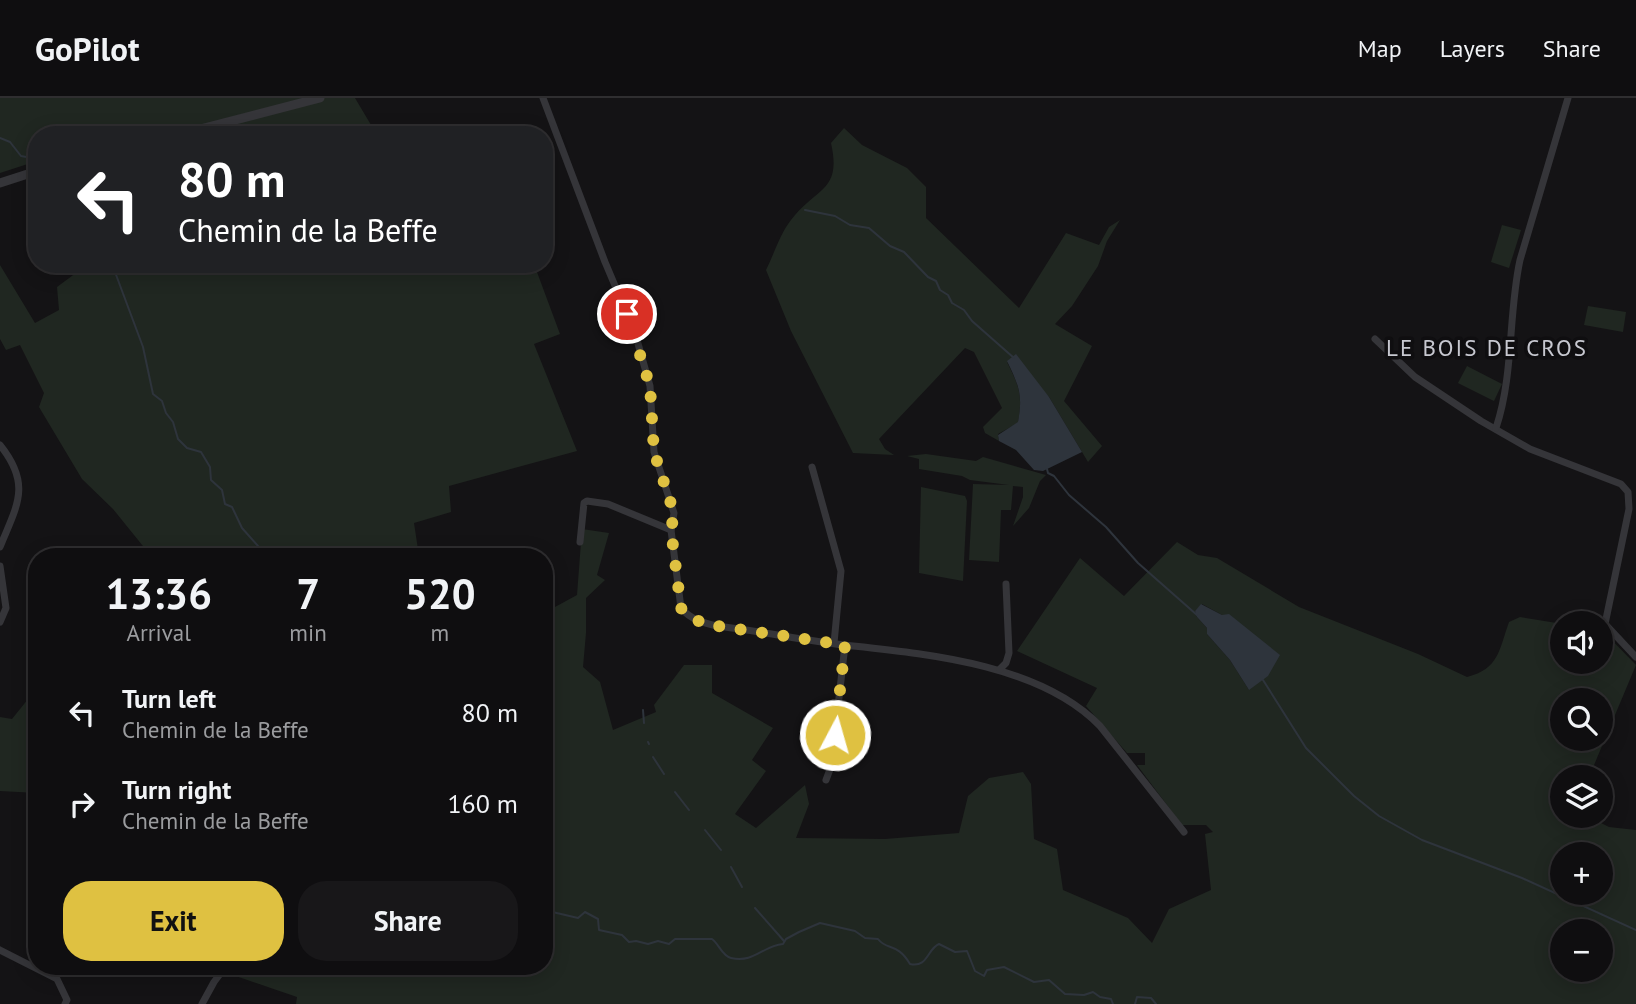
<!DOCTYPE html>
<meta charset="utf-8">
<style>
:root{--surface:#0f0e10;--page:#181719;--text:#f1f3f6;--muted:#9b9c9f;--line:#2f2e30;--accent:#dfc141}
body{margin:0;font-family:"PT Sans",sans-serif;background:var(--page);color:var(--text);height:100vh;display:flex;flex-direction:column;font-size:26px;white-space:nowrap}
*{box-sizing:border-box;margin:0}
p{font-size:23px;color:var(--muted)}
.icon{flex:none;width:38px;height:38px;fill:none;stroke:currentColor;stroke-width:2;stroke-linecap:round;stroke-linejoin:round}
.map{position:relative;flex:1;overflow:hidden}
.sheet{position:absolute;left:28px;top:450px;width:525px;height:427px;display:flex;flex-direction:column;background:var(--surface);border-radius:28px;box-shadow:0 4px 18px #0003,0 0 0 2px var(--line)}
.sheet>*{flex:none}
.banner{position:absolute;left:28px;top:28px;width:525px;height:147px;border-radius:28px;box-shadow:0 4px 18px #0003,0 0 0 2px var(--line);background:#202124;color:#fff;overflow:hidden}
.buttons{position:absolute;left:1550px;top:513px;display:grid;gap:14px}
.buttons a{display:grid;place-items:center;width:63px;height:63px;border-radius:50%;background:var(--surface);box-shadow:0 4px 18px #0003,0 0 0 2px var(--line);font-size:35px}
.pin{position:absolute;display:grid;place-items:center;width:60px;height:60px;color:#fff;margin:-30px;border:4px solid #fff;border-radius:50%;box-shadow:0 2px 7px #0007}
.me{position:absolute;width:77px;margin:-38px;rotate:6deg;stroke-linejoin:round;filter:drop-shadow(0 0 5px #0008)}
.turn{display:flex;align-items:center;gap:24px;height:147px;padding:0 35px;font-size:32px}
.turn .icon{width:91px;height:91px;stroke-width:2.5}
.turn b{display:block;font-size:49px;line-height:60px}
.eta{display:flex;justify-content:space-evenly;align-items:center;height:119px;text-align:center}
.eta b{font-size:42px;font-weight:600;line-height:49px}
.button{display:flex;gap:14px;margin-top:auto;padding:14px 35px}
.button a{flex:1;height:80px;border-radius:28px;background:var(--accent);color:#111;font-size:28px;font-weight:600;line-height:80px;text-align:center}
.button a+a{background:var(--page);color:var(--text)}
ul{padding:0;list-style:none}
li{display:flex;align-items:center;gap:21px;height:91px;padding:0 35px}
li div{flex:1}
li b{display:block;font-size:26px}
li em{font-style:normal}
header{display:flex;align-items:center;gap:42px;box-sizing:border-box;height:98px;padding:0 35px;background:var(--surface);border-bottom:2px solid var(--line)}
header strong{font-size:33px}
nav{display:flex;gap:38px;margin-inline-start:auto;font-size:24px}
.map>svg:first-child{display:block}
.green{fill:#202721;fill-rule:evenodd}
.water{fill:#2e343c}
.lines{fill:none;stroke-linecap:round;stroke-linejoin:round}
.stream{stroke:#2e343c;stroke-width:2}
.minor{stroke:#353539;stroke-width:7}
.tertiary{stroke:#353539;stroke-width:9}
.route{stroke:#dfc141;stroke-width:12;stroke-dasharray:0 21.6}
.labels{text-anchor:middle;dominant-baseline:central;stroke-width:7;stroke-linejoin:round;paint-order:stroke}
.neighbourhood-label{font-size:23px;letter-spacing:2px;fill:#c7c8d0;stroke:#0f0e10}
</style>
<header>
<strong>GoPilot</strong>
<nav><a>Map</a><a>Layers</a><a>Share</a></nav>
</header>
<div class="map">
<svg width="1636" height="906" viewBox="0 0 1636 906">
<rect width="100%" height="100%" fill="#141315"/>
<g class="green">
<polygon points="0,0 355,0 377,37 37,37 37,63 0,75"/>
<path d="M844 30 862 47 907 70 926 89V120L1019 210 1066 135 1099 147 1109 129 1120 122 1107 143 1098 168 1072 208 1055 226 1092 248 1064 303 1102 348 1088 364 1049 299 1007 264C1019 288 1023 297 1018 325L998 336 999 343 985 335 983 329 1002 310 974 254 965 250 879 341 885 351 894 357 853 355 791 233 766 172C774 156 780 136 791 122 816 89 842 94 831 45Z"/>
<polygon points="1502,127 1521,132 1509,170 1491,164"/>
<polygon points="88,166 452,166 453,171 469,166 534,166 560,236 534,246 577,353 449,388 451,414 414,425 419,458 151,458 113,411 82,381 39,309 44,295 20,247 6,252 0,241 0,167 35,225 59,212 57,189"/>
<polygon points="1588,208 1626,214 1623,234 1584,227"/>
<polygon points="1467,268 1502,286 1494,303 1458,285"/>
<polygon points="926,356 976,363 983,359 1046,377 1040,383 1029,410 1013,428 1023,399 1023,389 1013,388 1011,412 1001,412 999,464 969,462 973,386 1009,387 970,382 962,378 919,371 919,361 907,358"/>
<polygon points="921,389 965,398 967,403 963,483 919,475"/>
<path d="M582 431 609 435 597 477 605 482 586 500V535L583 569 600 584 613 632 656 614 654 607 684 567H712V595L773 630 752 662 766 673 735 716 756 730 805 687 809 706 796 740 885 741 959 735 968 698 989 680 1023 674 1031 686 1034 741 1057 751 1063 792 1128 820 1152 845 1169 811 1211 792 1205 736 1213 734 1206 727H1182L1137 667H1145V655H1127L1086 608 1097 590 1017 553 1080 460 1124 498 1177 444 1198 457 1217 460 1299 509 1418 556 1467 579C1499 571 1499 552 1509 524L1520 519 1563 526V564H1601V533H1603L1636 567 1589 679H1563V718H1587L1609 729 1636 732V906H296L297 899 227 875 232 868H544V515L577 497ZM1202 506 1222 517 1249 592 1230 562 1207 536V530L1197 519 1195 513ZM1563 602H1601V640H1563ZM1563 756H1601V794H1563ZM1563 833H1601V872H1563Z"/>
<polygon points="37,590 37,695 0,693 0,619 12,621"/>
</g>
<g class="water">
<path d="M1016 256 1049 299 1082 354 1043 373 1034 372 1016 352 999 343 998 337 1018 324C1023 297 1019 288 1007 263Z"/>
<polygon points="1201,506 1222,517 1229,516 1280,557 1268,578 1249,592 1230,562 1207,536 1207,530 1197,519 1195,513"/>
</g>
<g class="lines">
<g class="stream">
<polyline points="0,40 10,44 21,58 37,61"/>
<polyline points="805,112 835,118 850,127 869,130 890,148 904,154 928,179 936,183 940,192 948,197 952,205 964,212 972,223 1014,260"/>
<polyline points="112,166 143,249 153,296 162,303 166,315 173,324 178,341 187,350 201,354 210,369 211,382 222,392 225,406 232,409 242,430 267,458"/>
<polyline points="1047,371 1048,375 1054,378 1069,397 1106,429 1138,465 1197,517"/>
<polyline points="1263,582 1306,650 1354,698 1379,718 1422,742 1522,780 1636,832"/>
<polyline points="643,612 644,625"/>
<polyline points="648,644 649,646"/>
<polyline points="653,659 664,676"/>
<polyline points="675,694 689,712"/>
<polyline points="705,732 721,752"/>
<polyline points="731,769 742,789"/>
<polyline points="755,810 784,843"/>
<path d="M544 812 578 820 585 814 598 821 599 832 622 837 629 844 636 843 648 846 658 843 669 846 675 841H712C719 846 722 858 731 860 755 865 762 848 783 846L786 841 799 834 820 825 855 833 865 840 878 841C887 853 897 844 910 866 928 870 927 851 939 846L955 854 967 853 975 873 984 878 987 872 1004 869 1034 884 1049 882 1065 896 1084 897 1093 894 1100 899 1111 901 1113 906"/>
<polyline points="1135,906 1137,899 1151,900 1156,906"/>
</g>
<g class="minor">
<path d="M543 0 605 164 635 235 650 288 654 354 674 415 671 432 681 510C690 521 703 525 717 528 760 533 802 542 844 547 927 556 1040 566 1100 628L1184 734"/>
<polyline points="1375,241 1415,279 1481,323 1530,351 1621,386 1628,394 1629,411 1605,526 1636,559"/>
<path d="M1496 330C1514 276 1508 217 1520 162L1568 0"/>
<path d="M0 347C32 387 17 407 0 449"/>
<polyline points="812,369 841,473 834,545"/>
<polyline points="580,444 584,405 587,403 608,406 671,432"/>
<polyline points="0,468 6,510 0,524"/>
<polyline points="1000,571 1006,565 1009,555 1006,486"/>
<polyline points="826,682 839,647 835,637 836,626 845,547"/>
<polyline points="0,852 57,881 67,902 65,906"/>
<polyline points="202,906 214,884 226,868"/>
</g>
<g class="tertiary">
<polyline points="177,37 320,0"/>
<polyline points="0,85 37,73"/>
</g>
</g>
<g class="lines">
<polyline class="route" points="627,216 650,288 654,354 674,415 671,432 681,510 686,516 704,526 845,547 835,637"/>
</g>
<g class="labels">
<g class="neighbourhood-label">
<text x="1487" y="249">LE BOIS DE CROS</text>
</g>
</g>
</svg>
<div class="buttons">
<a><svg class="icon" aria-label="sound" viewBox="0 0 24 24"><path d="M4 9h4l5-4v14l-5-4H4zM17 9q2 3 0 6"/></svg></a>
<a><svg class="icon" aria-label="search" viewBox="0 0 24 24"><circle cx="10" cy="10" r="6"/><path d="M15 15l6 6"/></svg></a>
<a><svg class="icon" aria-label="layers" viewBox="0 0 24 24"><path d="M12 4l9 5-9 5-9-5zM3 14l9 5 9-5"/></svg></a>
<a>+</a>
<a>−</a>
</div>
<div class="pin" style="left:627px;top:216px;background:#d93025"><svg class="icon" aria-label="arrive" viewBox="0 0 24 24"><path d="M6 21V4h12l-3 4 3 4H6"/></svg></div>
<svg class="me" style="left:835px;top:637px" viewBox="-20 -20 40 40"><circle r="17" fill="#dfc141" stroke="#fff" stroke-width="3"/><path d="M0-11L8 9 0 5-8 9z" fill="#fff"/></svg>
<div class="banner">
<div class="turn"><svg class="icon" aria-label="left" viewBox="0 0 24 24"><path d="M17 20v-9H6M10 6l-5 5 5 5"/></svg><div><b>80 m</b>Chemin de la Beffe</div></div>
</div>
<section class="sheet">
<div class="eta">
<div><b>13:36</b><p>Arrival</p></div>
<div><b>7</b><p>min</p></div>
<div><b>520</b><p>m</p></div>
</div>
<ul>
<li><svg class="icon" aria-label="left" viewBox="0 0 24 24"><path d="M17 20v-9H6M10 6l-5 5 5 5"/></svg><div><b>Turn left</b><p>Chemin de la Beffe</p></div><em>80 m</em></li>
<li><svg class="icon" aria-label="right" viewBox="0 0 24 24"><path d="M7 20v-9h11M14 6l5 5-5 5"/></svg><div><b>Turn right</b><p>Chemin de la Beffe</p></div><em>160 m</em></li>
</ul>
<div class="button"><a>Exit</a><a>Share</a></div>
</section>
</div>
